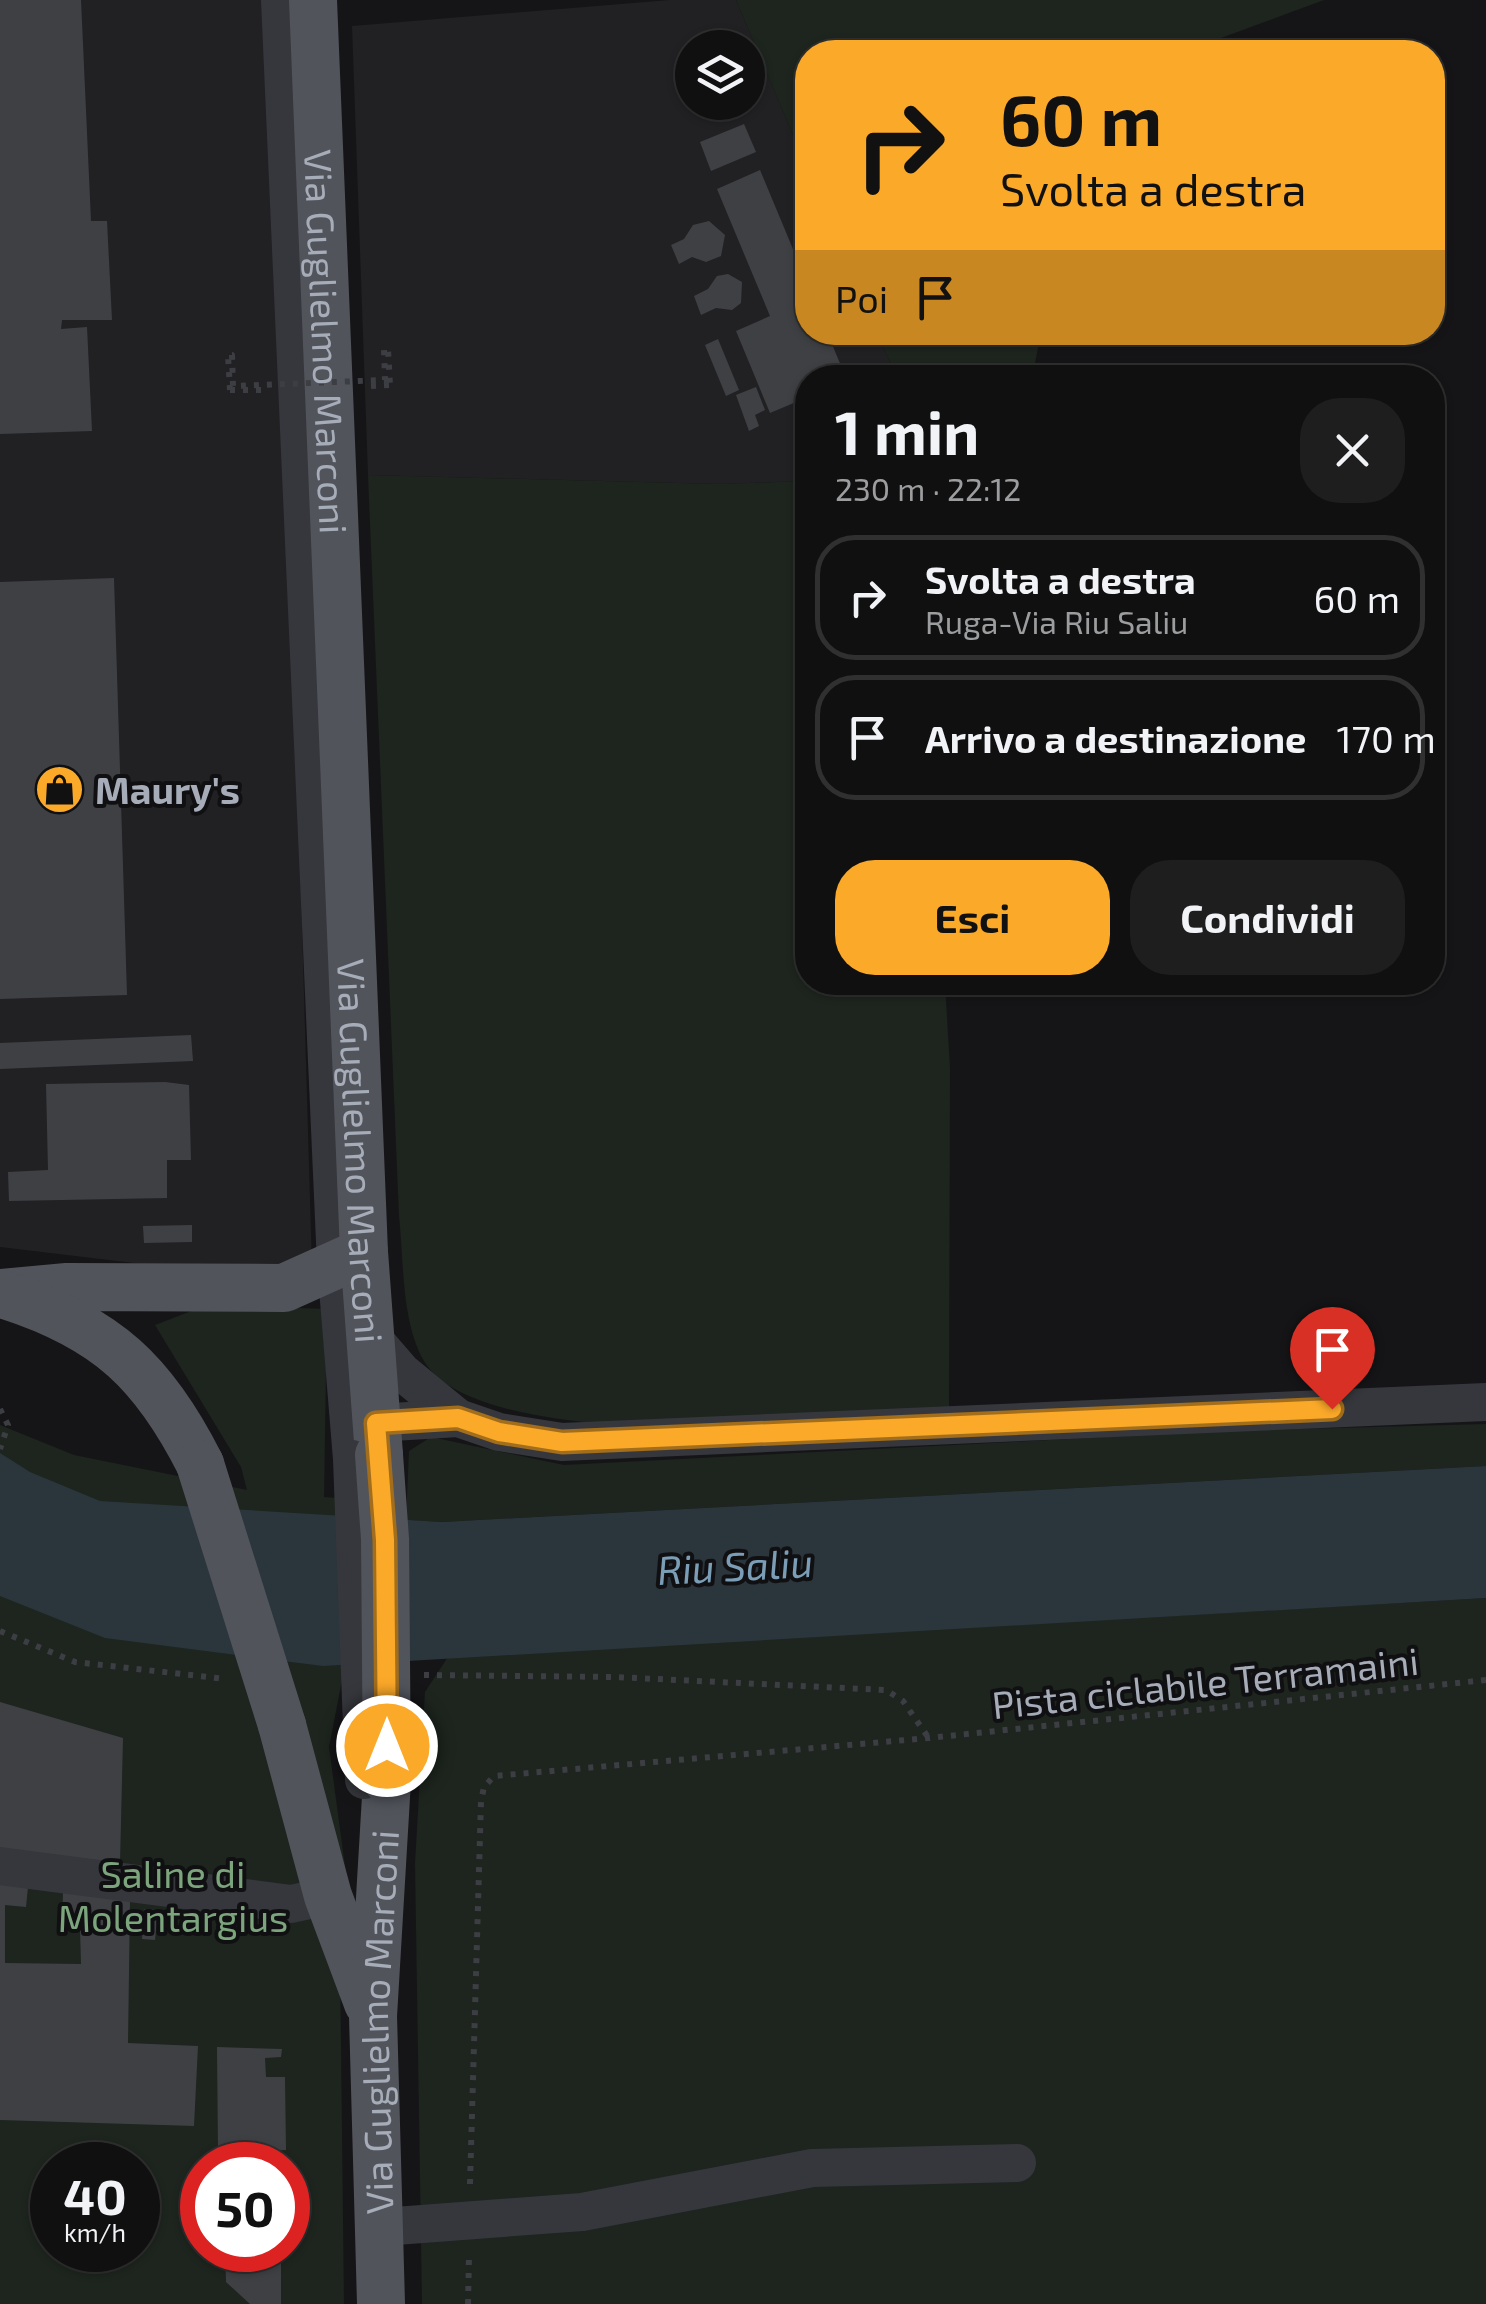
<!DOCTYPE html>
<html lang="it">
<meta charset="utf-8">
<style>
:root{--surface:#101011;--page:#1e1e1f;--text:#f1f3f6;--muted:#9c9d9f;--line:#303031;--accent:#fba929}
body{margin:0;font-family:"Exo 2",sans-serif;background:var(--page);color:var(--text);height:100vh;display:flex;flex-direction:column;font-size:38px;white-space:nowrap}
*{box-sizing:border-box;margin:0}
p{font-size:32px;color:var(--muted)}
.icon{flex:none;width:55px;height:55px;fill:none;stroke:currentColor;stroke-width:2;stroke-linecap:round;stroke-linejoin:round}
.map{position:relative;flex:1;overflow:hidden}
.details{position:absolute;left:795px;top:365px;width:650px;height:630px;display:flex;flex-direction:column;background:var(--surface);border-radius:40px;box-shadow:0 2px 8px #0004,0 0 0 2px var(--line)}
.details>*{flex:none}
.hud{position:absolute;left:795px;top:40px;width:650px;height:305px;border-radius:40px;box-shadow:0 2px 8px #0004,0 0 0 2px var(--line);background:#fba929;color:#111;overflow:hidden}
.fabs{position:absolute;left:675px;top:30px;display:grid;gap:20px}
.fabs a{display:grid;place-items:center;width:90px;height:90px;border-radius:50%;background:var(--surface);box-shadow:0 2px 8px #0004,0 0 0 2px var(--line);font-size:50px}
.speed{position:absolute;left:30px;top:2142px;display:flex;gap:20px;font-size:50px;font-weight:700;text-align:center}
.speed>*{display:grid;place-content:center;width:130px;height:130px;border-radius:50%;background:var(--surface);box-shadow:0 2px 8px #0004,0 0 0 2px var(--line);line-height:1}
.speed small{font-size:25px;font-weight:400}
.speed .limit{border:15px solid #d22;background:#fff;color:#111}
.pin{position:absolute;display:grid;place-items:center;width:85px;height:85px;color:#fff;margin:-102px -42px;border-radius:50% 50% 50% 0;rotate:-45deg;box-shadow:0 0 10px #0007}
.pin .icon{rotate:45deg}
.me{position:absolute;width:110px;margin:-55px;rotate:0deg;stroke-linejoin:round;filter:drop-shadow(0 0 8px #0008)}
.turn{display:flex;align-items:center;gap:35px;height:210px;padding:0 40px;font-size:45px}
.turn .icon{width:130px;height:130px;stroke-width:2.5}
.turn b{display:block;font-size:70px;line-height:85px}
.then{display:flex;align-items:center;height:95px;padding:0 40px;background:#0003;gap:20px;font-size:38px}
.round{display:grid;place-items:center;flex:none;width:105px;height:105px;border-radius:40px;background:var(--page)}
.overview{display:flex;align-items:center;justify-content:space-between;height:170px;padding:0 40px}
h1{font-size:60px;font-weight:700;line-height:75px}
.cta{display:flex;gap:20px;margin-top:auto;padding:20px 40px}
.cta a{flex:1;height:115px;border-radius:40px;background:var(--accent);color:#111;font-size:40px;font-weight:700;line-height:115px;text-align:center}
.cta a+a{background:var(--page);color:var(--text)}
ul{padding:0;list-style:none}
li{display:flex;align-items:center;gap:30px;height:125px;margin:0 20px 15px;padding:0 20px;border:5px solid var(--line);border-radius:40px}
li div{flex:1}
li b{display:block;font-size:38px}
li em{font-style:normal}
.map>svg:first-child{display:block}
.built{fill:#212124;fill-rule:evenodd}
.green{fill:#1d251e;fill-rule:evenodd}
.water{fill:#2b353c}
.building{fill:#3f4044}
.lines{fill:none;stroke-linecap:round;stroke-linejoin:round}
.path{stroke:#3c3e43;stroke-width:6;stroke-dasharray:5 8;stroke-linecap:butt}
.minor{stroke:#36373c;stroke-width:38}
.major{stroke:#52545c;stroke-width:48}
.path-bridge{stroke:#3c3e43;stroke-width:6;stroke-dasharray:5 8;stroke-linecap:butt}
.minor-bridge{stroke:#36373c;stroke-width:38}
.major-bridge{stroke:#52545c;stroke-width:48}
.route-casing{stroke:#a36e1b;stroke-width:25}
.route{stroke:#fba929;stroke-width:18}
.labels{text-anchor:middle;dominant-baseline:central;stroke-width:8;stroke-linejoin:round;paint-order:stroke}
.street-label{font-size:38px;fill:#a6adb8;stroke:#101012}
.poi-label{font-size:38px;font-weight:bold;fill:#a6adb8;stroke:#101012;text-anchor:start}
.park-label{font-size:38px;fill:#7ca47d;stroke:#101012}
.water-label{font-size:40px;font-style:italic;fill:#7b9db5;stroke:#101012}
</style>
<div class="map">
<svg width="1486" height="2304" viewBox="0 0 1486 2304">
<rect width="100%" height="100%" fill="#151517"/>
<g class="built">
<polygon points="0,0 275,0 312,1268 201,1271 0,1247"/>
<path d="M670 0H736L807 168 808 332 877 333 897 377 808 378 807 481 717 484 368 475 352 26ZM692 48H748V102H692Z"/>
</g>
<g class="green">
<polygon points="736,0 1324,0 1183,52 808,52 807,168"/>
<polygon points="877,333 1041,333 1032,378 897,377"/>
<path d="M368 475 717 484 807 481 808 982 945 983 950 1068 949 1408 594 1423C546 1418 450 1406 424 1361 401 1321 404 1261 399 1216Z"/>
<path d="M207 1305 327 1309 324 1497 336 1498 354 1619 329 1747 349 1896 340 1959 344 2304H0V1425L74 1455 247 1490 241 1467 155 1325ZM52 2165H138V2250H52ZM202 2165H288V2250H202Z"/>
<polygon points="1486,1424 1486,1466 442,1522 406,1520 409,1451 431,1437 564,1465 1225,1431"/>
<polygon points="1486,1598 1486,2304 422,2304 415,1863 425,1692 448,1657"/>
</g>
<polygon class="water" points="0,1453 30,1472 100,1501 442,1522 1486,1466 1486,1598 323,1666 105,1638 0,1596"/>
<g class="building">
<polygon points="0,0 81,0 91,221 107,221 112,320 62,320 61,329 87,327 92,431 0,434"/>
<polygon points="744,124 756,152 711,171 700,142"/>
<polygon points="760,170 808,285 808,332 827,332 846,378 808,378 808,397 770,413 736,331 770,316 717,189"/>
<polygon points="709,221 725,235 721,256 706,262 692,257 679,264 671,245 684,239 693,225"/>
<polygon points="728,274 742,282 741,303 732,310 716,308 701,315 694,296 708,289 717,276"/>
<polygon points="718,339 739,390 726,396 705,345"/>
<polygon points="756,387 765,410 755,415 759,426 749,431 736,395"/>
<polygon points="805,410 808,447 804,448 793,425 804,421"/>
<polygon points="114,578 127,995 0,999 0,582"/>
<polygon points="191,1035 193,1061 0,1069 0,1043"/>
<polygon points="165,1082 189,1085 191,1160 167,1160 167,1198 9,1201 8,1172 48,1170 46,1084"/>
<polygon points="192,1225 192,1242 144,1243 143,1226"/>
<polygon points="0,1702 123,1738 120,1863 0,1848"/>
<polygon points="0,1883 28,1887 26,1907 5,1905 5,1963 81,1964 80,1929 62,1926 63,1892 130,1901 128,2043 198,2046 194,2126 0,2120"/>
<polygon points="144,1909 158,1910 155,1940 142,1939"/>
<polygon points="217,2047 282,2049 281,2057 265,2058 266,2077 285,2077 286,2150 218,2152"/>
<polygon points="225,2250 281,2250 281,2304 250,2304 226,2282"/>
</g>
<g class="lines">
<g class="path">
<polyline points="371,386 390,385"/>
<polyline points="230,390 264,390"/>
<polyline points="0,1409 8,1425 0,1449"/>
<polyline points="0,1631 75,1662 226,1679"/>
<polyline points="424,1675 616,1677 886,1690 903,1701 928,1737"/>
<polyline points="470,2184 481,1801 484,1787 494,1776 929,1738 1486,1680"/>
<polyline points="468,2304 469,2256"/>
</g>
<g class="minor">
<polyline points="280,0 336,1264 352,1459"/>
<polyline points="370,1335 402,1372 458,1418"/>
<polyline points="376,1423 458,1418 499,1432 562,1442 1486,1402"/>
<polyline points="0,1866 291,1904 328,1896"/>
<polyline points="382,2227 582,2212 812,2168 1017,2163"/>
</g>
<g class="major">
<path id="s1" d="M313 0 364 1252 379 1455"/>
<polyline points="1,1293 67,1287 284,1288 364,1252"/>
<path d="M8 1296C107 1328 154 1373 200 1464"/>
<polyline points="282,1725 328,1896 368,2003"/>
<path id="s2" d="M381 2304 373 2016 387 1780"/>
</g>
<polyline class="path-bridge" points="230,390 228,355 232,355 233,386 385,380 384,349 388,349 390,385"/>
<polyline class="minor-bridge" points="352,1459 364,1780"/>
<g class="major-bridge">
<polyline points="379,1455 385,1539 387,1780"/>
<polyline points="200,1464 282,1725"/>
</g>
</g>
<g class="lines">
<defs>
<polyline id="route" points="387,1746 385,1540 376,1423 458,1418 499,1432 562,1442 1332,1409"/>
</defs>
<use href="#route" class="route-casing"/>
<use href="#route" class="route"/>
</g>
<defs>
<symbol id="shop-disc" viewBox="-11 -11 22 22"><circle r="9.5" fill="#fba929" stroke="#101012"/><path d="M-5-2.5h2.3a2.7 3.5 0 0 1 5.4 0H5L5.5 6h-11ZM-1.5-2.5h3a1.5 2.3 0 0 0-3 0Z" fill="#111"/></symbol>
</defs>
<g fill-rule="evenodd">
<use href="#shop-disc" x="32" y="762" width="55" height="55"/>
</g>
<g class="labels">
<g class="street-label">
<text stroke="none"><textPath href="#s1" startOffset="342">Via Guglielmo Marconi</textPath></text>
<text stroke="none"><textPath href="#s1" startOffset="1152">Via Guglielmo Marconi</textPath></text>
<text transform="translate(1205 1682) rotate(-6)">Pista ciclabile Terramaini</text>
<text stroke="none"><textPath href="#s2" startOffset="282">Via Guglielmo Marconi</textPath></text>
</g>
<g class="poi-label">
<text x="95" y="789">Maury's</text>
</g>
<g class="park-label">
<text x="173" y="1873">Saline di<tspan x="173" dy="44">Molentargius</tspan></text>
</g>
<g class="water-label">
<text transform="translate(735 1565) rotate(-3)">Riu Saliu</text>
</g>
</g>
</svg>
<div class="fabs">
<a><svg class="icon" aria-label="layers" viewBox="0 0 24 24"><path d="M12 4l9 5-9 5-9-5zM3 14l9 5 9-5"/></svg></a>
</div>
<div class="speed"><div>40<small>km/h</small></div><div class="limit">50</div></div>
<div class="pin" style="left:1332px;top:1409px;background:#d93025"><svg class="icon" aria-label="arrive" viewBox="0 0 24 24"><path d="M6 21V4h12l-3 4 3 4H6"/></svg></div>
<svg class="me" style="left:387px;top:1746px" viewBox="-20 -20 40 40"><circle r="17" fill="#fba929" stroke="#fff" stroke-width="3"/><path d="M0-11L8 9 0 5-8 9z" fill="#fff"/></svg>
<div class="hud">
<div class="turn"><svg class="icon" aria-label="right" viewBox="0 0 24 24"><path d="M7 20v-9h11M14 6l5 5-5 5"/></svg><div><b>60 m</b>Svolta a destra</div></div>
<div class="then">Poi<svg class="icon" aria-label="arrive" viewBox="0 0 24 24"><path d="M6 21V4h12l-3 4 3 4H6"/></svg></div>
</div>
<section class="details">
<div class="overview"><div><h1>1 min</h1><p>230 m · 22:12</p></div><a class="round"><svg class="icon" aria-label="close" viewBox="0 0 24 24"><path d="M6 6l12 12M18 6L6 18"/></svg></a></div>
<ul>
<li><svg class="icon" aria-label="right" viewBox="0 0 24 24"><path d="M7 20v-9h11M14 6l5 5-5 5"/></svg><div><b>Svolta a destra</b><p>Ruga-Via Riu Saliu</p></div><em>60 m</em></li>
<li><svg class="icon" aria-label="arrive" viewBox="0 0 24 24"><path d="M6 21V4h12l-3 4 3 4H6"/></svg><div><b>Arrivo a destinazione</b></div><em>170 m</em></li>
</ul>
<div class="cta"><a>Esci</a><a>Condividi</a></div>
</section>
</div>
